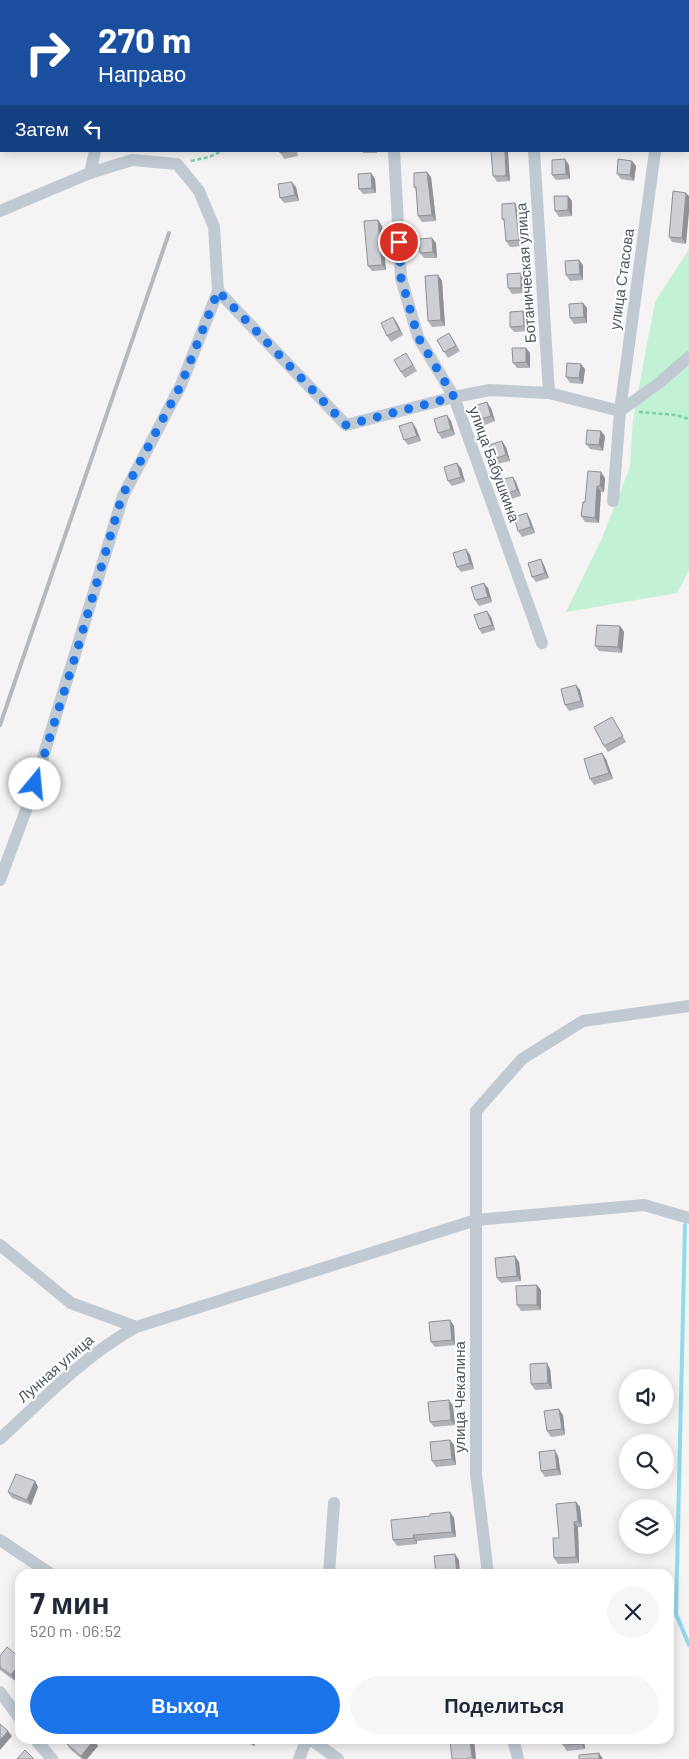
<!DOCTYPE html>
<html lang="ru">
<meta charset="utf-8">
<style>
:root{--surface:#fff;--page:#f6f6f7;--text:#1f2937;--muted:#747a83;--accent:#1a73e8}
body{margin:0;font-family:Barlow,sans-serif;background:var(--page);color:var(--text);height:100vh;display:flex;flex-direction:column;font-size:19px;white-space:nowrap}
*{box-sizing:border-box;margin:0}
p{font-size:16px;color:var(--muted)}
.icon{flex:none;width:28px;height:28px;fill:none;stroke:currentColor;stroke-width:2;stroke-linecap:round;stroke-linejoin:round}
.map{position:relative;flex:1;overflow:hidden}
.details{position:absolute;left:15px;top:1569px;width:659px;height:175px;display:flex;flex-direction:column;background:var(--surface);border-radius:15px;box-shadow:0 2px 12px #0003}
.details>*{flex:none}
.banner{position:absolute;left:0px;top:0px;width:690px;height:152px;box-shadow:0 2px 12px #0003;background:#1a4fa0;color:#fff;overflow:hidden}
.buttons{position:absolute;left:619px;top:1369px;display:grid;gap:10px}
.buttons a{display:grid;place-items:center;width:55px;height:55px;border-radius:50%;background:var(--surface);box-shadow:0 2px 12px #0003;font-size:25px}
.pin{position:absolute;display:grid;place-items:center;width:42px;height:42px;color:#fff;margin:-21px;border:2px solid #fff;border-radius:50%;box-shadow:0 1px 5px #0007}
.me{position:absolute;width:55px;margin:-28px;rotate:17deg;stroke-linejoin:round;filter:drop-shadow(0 0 4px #0008)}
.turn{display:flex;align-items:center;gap:18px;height:105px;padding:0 15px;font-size:22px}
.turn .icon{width:65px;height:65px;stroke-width:2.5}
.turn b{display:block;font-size:35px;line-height:42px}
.then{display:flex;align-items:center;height:48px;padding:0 15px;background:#0003;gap:10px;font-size:19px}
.round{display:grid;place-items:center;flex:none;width:52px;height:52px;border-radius:26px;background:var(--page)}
.head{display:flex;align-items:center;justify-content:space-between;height:85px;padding:0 15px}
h1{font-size:30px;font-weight:700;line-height:38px}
.action{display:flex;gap:10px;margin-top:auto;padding:10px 15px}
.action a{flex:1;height:58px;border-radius:30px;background:var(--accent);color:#fff;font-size:20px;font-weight:700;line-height:58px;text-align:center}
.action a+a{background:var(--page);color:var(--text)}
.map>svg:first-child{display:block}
.green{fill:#c3f1d5}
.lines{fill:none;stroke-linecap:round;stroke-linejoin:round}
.stream{stroke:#90daee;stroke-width:4}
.path{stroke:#7ad0a6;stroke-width:2.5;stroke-dasharray:4 2.5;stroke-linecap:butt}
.street{stroke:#c1cad2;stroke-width:12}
.rail{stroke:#b5b8bd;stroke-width:4}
.wall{fill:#b0b2b7}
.shaded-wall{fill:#909195}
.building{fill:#cdcfd5;stroke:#909195}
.route{stroke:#1a73e8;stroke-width:9;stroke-dasharray:0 16.2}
.labels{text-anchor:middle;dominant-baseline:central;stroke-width:4;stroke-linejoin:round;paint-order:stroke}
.street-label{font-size:15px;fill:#4a5661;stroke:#fff}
</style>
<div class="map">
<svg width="689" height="1759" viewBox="0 0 689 1759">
<rect width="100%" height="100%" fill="#f5f3f3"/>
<polygon class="green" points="689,249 689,570 677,593 566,612 602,538 630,467 633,419 655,302"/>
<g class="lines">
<polyline class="stream" points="685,1225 676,1614 689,1645"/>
<g class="path">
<polyline points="191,161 209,157 222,151"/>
<polyline points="639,412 676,415 689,419"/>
</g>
<g class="street">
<polyline points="7,0 8,1"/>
<polyline points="194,0 195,1"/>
<polyline points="278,0 278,1"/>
<polyline points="383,0 383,1"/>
<polyline points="522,0 523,1"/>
<polyline points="245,1 247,0"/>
<polyline points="675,1 675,0"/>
<polyline points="394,151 401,278 418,337 454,397 542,643"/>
<polyline points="534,151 549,393"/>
<polyline points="90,173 95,151"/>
<polyline points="0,211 90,173 132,160 177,164 199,191 214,227 218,291 181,385 123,496 75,654 29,802 0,880"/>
<polyline points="218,291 346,425 454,397 490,390 549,393 620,411"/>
<polyline points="620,411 659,383 689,357"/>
<polyline points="613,501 620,411 655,151"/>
<polyline points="0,1245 71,1303 136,1327 476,1220 644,1205 689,1218"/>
<path d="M0 1439C43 1399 84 1356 136 1327"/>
<polyline points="0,1540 51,1574"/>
<polyline points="329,1574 334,1503"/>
<polyline points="488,1574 476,1474 476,1111 522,1059 583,1021 689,1006"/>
<polyline points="0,1692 20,1719"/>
<polyline points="35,1739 52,1759"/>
<polyline points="310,1739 338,1759"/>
<polyline points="513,1739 518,1759"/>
<polyline points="299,1759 307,1739"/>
</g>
<polyline class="rail" points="0,725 169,233"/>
</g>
<g class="wall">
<polygon points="349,0 365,0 365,1 350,1"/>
<polygon points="280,151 297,151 298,156 284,159"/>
<polygon points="362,151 377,151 377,153 363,153"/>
<polygon points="491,151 510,181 497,182 493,176"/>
<polygon points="569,165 570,179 556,180 552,175"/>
<polygon points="636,166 634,181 621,179 617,174"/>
<polygon points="371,173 375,179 376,193 363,194 359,189"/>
<polygon points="431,177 436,221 422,222 418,216 416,190 414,187"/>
<polygon points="296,187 299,201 284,203 280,198"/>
<polygon points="673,191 686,244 672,242 669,237"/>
<polygon points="568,196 572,201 572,216 559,217 555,211"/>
<polygon points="515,203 519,209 523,246 510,247 506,241 505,222 502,219"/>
<polygon points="378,220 382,226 386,270 372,271 368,266"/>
<polygon points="436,243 437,258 424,258 420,253"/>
<polygon points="583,265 583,280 570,281 566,275"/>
<polygon points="521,273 524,279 525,293 512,294 508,288"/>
<polygon points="438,275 442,281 445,326 432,327 428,321"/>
<polygon points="583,303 587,308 587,323 574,324 570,318"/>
<polygon points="393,317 397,323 403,335 391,342 387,336"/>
<polygon points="527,317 528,331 514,332 510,327"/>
<polygon points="453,339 460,351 448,358 444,352"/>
<polygon points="526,348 530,353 530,368 517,368 513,363"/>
<polygon points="406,353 417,371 405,378 401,372"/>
<polygon points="585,369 583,384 570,383 566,377"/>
<polygon points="491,408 495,421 482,426 478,420"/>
<polygon points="451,421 455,435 442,439 438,433"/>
<polygon points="416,428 421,441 408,445 404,440"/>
<polygon points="605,436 603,451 590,449 586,444"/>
<polygon points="506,447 510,461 497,464 493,459"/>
<polygon points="461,468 465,482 452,486 448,481"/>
<polygon points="513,477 516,482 521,496 508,500 504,494"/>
<polygon points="605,478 604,492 601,492 599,523 585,522 581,516 585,502"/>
<polygon points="527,513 530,519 535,533 522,537 518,531"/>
<polygon points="466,549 470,555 474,569 461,572 457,567"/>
<polygon points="544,565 549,578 536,582 532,577"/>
<polygon points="488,588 492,602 479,606 475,600"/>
<polygon points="491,617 495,630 482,634 479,629"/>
<polygon points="620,626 624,632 622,653 599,651 595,646"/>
<polygon points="576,685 580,690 584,707 569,711 565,705"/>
<polygon points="616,723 626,742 608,752 604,746"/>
<polygon points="606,759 613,779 594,785 590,779"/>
<polygon points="519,1262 521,1281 501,1283 497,1278"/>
<polygon points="541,1290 541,1310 521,1311 517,1305"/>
<polygon points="450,1320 454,1326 455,1345 435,1347 431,1342"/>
<polygon points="550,1369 552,1389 535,1390 531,1384"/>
<polygon points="449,1400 453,1406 455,1425 434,1427 430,1422"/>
<polygon points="563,1415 565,1435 551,1437 547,1431"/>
<polygon points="450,1440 454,1445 456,1465 436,1467 432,1461"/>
<polygon points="558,1456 561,1475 545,1477 541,1471"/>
<polygon points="35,1481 38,1487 31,1505 12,1498 8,1492"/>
<polygon points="576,1502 580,1507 582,1527 578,1527 579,1563 558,1564 554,1558 559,1538"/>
<polygon points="450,1512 454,1518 456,1537 417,1541 417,1544 397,1546 393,1540 430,1516"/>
<polygon points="0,1656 15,1681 0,1670"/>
<polygon points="241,1739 258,1739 254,1746"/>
<polygon points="584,1739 585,1749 567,1751 563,1745"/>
<polygon points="94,1740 98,1746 87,1759 82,1759 70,1749 66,1743"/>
</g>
<g class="shaded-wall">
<polygon points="505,151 508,151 510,181 506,176"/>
<polygon points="565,159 569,165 570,179 566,174"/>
<polygon points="632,161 636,166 634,181 630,175"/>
<polygon points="427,172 431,177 436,221 432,215"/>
<polygon points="371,173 375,179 376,193 372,188"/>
<polygon points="292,182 296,187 299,201 295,195"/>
<polygon points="686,193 689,196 689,212 686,244 682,238"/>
<polygon points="568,196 572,201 572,216 568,210"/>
<polygon points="515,203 519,209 523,246 519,240"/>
<polygon points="378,220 382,226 386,270 382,265"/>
<polygon points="432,238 436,243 437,258 433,252"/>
<polygon points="579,260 583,265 583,280 580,274"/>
<polygon points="521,273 524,279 525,293 521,288"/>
<polygon points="438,275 442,281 445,326 441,320"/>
<polygon points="583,303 587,308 587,323 584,317"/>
<polygon points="523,311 527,317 528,331 524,326"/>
<polygon points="393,317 397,323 403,335 399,330"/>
<polygon points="526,348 530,353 530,368 526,362"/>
<polygon points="581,364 585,369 583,384 579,378"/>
<polygon points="487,402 491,408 495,421 491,416"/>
<polygon points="447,415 451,421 455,435 451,429"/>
<polygon points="412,422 416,428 421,441 417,436"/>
<polygon points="601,431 605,436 603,451 599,445"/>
<polygon points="502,441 506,447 510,461 506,455"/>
<polygon points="457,463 461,468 465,482 461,477"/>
<polygon points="601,472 605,478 604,492 600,486"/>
<polygon points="513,477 516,482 521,496 517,490"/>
<polygon points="597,486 601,492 599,523 595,518"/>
<polygon points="527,513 530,519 535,533 531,527"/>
<polygon points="466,549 470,555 474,569 470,563"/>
<polygon points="541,559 544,565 549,578 545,573"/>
<polygon points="484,583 488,588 492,602 488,597"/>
<polygon points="487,611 491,617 495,630 492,625"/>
<polygon points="620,626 624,632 622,653 618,647"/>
<polygon points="576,685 580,690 584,707 581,701"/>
<polygon points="602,753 606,759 613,779 609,773"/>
<polygon points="515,1256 519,1262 521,1281 517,1276"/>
<polygon points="537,1285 541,1290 541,1310 537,1305"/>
<polygon points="450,1320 454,1326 455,1345 452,1340"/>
<polygon points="547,1363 550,1369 552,1389 548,1383"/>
<polygon points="449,1400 453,1406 455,1425 451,1420"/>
<polygon points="559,1409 563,1415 565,1435 562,1429"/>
<polygon points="450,1440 454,1445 456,1465 452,1459"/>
<polygon points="555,1450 558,1456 561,1475 557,1469"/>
<polygon points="35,1481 38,1487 31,1505 27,1500"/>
<polygon points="576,1502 580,1507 582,1527 578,1521"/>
<polygon points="450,1512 454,1518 456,1537 452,1532"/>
<polygon points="574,1522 578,1527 579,1563 576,1557"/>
<polygon points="413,1535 417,1541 417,1544 414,1538"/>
<polygon points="455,1554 459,1560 460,1574 457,1574"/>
<polygon points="20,1663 20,1674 15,1681 11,1675"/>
<polygon points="8,1731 12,1736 0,1750 0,1740"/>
<polygon points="251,1739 258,1739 254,1746 250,1741"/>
<polygon points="470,1739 474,1739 476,1759 473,1759 472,1758"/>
<polygon points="580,1739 584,1739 585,1749 581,1744"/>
<polygon points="94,1740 98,1746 87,1759 83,1759 81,1756"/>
<polygon points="599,1753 603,1759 599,1759"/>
</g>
<g class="building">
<polygon points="37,0 51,0 52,1 38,1"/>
<rect x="402" y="0" width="14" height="1"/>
<rect x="486" y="0" width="14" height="1"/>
<polygon points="280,151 289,151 280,153"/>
<polygon points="491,151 505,151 506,176 493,176"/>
<polygon points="565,159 566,174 552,175 552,160"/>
<polygon points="618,159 632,161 630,175 617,174"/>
<polygon points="427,172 432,215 418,216 416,187 414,187 414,173"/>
<polygon points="371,173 372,188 359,189 358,174"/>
<polygon points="292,182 295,195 280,198 278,184"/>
<polygon points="673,191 686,193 682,238 669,237"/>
<polygon points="554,196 568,196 568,210 555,211"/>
<polygon points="515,203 519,240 506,241 504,219 502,219 502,204"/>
<polygon points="378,220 382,265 368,266 364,221"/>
<polygon points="432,238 433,252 420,253 419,239"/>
<polygon points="579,260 580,274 566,275 565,261"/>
<polygon points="521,273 521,288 508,288 507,274"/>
<polygon points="438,275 441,320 428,321 425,276"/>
<polygon points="583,303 584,317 570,318 569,304"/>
<polygon points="523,311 524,326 510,327 510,312"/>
<polygon points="393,317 399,330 387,336 381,323"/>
<polygon points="449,333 456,346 444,352 437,340"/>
<polygon points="512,348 526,348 526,362 513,363"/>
<polygon points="406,353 413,365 401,372 394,360"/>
<polygon points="567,363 581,364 579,378 566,377"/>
<polygon points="487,402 491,416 478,420 474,406"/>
<polygon points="447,415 451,429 438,433 434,419"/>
<polygon points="412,422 417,436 404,440 399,426"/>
<polygon points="587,430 601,431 599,445 586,444"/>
<polygon points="502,441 506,455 493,459 489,445"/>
<polygon points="457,463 461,477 448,481 444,467"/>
<polygon points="588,471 601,472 600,486 597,486 595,518 581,516 583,502 585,502"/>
<polygon points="513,477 517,490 504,494 499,480"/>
<polygon points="527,513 531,527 518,531 514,517"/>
<polygon points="466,549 470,563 457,567 453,553"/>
<polygon points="541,559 545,573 532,577 528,563"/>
<polygon points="484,583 488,597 475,600 471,587"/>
<polygon points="487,611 492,625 479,629 474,615"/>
<polygon points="597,625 620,626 618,647 595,646"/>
<polygon points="576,685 581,701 565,705 561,689"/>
<polygon points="612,717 623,736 604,746 594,727"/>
<polygon points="602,753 609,773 590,779 584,759"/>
<polygon points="515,1256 517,1276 497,1278 495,1258"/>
<polygon points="537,1285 537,1305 517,1305 516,1286"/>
<polygon points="450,1320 452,1340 431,1342 429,1322"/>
<polygon points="547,1363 548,1383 531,1384 530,1364"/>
<polygon points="449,1400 451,1420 430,1422 428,1402"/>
<polygon points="559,1409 562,1429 547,1431 544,1411"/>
<polygon points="450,1440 452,1459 432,1461 430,1442"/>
<polygon points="555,1450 557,1469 541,1471 539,1452"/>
<polygon points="16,1474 35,1481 27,1500 8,1492"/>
<polygon points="576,1502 578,1521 574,1522 576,1557 554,1558 553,1538 559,1538 556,1504"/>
<polygon points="450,1512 452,1532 413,1535 414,1538 393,1540 391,1520 430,1516 430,1514"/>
<polygon points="455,1554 457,1574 436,1574 434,1556"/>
<polygon points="7,1647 20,1658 20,1663 11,1675 0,1667 0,1656"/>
<polygon points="0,1724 8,1731 0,1740"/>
<polygon points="69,1739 92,1739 94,1740 81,1756 66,1743"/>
<polygon points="452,1739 470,1739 472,1758 468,1758 468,1759 452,1759 450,1740 452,1740"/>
<polygon points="562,1739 580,1739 581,1744 563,1745"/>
<polygon points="25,1750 34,1759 17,1759"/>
<polygon points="599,1753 599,1759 579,1759 579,1755"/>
</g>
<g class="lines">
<polyline class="route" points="35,784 76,654 122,496 181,385 218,291 346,425 454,397 418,337 401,278 399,242"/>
</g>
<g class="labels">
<g class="street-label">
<text transform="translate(525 273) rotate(-94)">Ботаническая улица</text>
<text transform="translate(621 279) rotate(-82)">улица Стасова</text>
<text transform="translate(495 464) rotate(70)">улица Бабушкина</text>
<text transform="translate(55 1368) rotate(-41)">Лунная улица</text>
<text transform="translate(459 1397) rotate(-90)">улица Чекалина</text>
</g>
</g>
</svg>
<div class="buttons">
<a><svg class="icon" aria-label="sound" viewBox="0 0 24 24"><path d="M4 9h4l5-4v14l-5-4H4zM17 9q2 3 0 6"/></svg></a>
<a><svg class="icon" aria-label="search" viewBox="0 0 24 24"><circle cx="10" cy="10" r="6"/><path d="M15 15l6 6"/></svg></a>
<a><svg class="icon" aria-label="layers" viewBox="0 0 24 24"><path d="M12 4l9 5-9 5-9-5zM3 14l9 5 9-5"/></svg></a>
</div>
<div class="pin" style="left:399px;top:242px;background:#d93025"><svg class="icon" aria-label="arrive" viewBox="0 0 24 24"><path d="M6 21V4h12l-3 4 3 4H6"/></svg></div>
<svg class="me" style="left:35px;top:784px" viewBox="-20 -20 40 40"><circle r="19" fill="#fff"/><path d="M0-13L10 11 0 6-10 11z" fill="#1a73e8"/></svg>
<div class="banner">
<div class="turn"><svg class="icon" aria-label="right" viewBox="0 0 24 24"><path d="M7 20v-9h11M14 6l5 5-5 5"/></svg><div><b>270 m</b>Направо</div></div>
<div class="then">Затем<svg class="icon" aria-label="left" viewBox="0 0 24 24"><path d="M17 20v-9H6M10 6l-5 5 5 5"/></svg></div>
</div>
<section class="details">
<div class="head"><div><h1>7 мин</h1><p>520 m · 06:52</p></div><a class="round"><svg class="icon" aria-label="close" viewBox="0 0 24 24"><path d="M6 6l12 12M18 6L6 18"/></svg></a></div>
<div class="action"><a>Выход</a><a>Поделиться</a></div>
</section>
</div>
